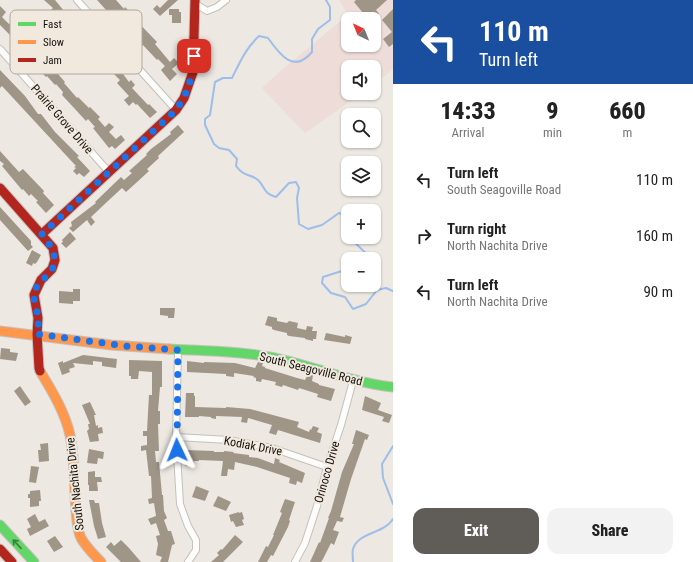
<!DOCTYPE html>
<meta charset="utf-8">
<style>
:root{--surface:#fff;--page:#f2f2f2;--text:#222;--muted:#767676;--accent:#605d58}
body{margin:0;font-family:"Roboto Condensed",sans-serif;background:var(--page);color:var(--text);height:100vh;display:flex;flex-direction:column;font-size:15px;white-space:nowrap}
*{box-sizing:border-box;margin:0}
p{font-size:13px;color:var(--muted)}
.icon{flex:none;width:22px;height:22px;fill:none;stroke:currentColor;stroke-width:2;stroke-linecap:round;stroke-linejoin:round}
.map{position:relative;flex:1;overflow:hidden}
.side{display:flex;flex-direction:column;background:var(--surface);width:300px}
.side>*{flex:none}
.guide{background:#1a4fa0;color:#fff;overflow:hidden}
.needle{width:26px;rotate:317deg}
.fabs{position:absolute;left:341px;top:12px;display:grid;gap:8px}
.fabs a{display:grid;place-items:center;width:40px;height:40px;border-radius:8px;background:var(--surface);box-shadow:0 1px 3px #0004;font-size:20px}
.pin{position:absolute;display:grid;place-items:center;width:34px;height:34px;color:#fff;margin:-17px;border-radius:8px;box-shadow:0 2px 6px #0006}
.me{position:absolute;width:44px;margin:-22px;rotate:358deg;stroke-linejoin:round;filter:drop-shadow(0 0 3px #0008)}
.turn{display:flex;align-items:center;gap:14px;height:84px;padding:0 20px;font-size:18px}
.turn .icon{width:52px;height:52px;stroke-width:2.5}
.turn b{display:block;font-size:28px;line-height:34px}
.eta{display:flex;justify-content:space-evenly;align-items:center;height:68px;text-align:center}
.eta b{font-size:24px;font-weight:800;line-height:28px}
.action{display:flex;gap:8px;margin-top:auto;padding:8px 20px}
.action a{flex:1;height:46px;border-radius:12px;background:var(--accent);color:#fff;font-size:16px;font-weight:800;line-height:46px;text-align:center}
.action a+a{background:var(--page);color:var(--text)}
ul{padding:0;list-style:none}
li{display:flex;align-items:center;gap:12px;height:56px;padding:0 20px}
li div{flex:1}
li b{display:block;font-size:15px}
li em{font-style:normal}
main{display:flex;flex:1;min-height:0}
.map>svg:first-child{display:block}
.education{fill:#eddcd8;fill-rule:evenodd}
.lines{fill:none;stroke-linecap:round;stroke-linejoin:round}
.stream{stroke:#9ebeea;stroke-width:2}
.building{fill:#9f9688}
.street-casing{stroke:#c4c0bc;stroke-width:8}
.fast-casing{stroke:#c4c0bc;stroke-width:11}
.slow-casing{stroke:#c4c0bc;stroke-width:11}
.jam-casing{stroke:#c4c0bc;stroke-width:11}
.street{stroke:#fcfcfb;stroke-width:6}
.fast{stroke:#63d668;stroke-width:9}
.slow{stroke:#ff974d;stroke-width:9}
.jam{stroke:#b3261e;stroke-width:9}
.oneway{stroke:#3f7e40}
.route{stroke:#1a73e8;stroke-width:7;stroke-dasharray:0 12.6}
.labels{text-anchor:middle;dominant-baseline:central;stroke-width:4;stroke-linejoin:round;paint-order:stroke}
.street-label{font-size:12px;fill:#14120e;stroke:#f1e9de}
.key{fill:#f1e9de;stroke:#afa8a0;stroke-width:1}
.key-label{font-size:11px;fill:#14120e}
</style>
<main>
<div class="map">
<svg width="393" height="562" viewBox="0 0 393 562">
<rect width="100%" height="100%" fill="#ede8e2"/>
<path class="education" d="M339 0H393V69L374 85V67H348V93H362L305 133 262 88 283 69 348 15ZM348 19H374V45H348Z"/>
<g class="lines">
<g class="stream">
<path d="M326 0 330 7V20L318 29 312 39V52C294 74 280 55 268 38L259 36C246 48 240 62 232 78H223L215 82 210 115 205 119V125L214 144 219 148 229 150 237 159 236 166C245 178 250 173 258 180 265 186 263 194 276 197L289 183 296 182 299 188 297 198 299 224 308 229 322 225 339 213 347 216 348 218"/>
<path d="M352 237C355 247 366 249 369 259"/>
<polyline points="348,269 323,277 322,283 331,293 345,297 353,309 366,304 377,290 386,288 393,291"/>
<polyline points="393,446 382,464 383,478 393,504"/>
<path d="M353 562C353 558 352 553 353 549 358 532 384 534 393 519"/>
</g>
</g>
<g class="building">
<polygon points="44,0 55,0 69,17 71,15 80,26 82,24 92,35 88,38 95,46 98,44 104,50 124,73 123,74 129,82 131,80 135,85 132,88 148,105 149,104 157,112 150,118 137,104 136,105 133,102 129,106 124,100 129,96 117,83 120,80 107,67 100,73 95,67 97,65 81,48 86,44 80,37 76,41 66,30 69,27 60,17 58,18 51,10 53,8"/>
<polygon points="97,0 116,0 124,9 125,7 131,13 130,14 157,42 155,44 170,62 174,58 179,63 172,69 177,74 170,81 161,70 165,66 158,59 157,60 143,45 141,47 135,40 134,41 118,24 122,20 115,13 114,15 109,10 107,11"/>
<polygon points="168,0 178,0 160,16 153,9 157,5 160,8"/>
<polygon points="356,0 387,0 376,10 379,14 374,19 368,19 354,2"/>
<polygon points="0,6 6,12 2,17 9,24 11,23 16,29 20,34 19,34 35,50 54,73 56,72 58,74 65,82 64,83 77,98 78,97 89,108 90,107 100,117 98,119 105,127 109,123 114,127 109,132 116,139 121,135 125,140 115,149 112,146 109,148 93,128 95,127 88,119 86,121 75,109 62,95 63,92 56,84 55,85 47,76 46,77 38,69 39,68 17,46 18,43 0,25"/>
<polygon points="169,9 179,9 179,12 181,12 181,23 172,23 172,15 169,15"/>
<polygon points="393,9 393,44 389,47 383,39 392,32 382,20"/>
<polygon points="0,70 25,96 38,114 41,114 55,132 79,156 77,157 90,171 84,177 79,173 77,175 73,171 76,168 74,167 76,166 2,86 0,88"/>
<polygon points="178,125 184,132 158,156 159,158 147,169 149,171 136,183 126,192 122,188 109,200 91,217 95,222 91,226 87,220 73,232 69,228 72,226 71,222 96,203 95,202 121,177 124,180 132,173 129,171 147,155 146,154 151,149 171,134 170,132"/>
<polygon points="0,151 19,172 23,169 44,191 43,193 54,205 46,213 36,202 38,201 31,194 29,196 23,189 22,190 2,166 4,164 0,161"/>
<polygon points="0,207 31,241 31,245 33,247 28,251 0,220"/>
<polygon points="70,232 76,239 66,248 61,243 63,242 62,240"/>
<polygon points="32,250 41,255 37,262 35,264 33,263 32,266 26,263"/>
<polygon points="73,289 80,289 80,301 73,301 73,304 59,303 59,291 73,292"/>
<polygon points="160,308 175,308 174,318 168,318 168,316 160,315"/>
<polygon points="268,316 277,318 277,321 287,323 289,321 298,323 297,328 306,330 307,326 313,327 312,331 317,331 316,339 313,339 313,341 305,339 305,338 289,336 287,335 287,333 274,330 272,329 272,327 265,325"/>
<polygon points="326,333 345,337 345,335 352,337 350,344 324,340"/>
<polygon points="1,348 10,349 10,352 18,353 16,361 0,359"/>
<polygon points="83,355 117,359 116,368 102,366 102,362 93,361 93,365 73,363 75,367 69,369 70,372 62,375 58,363 63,361 63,363"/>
<polygon points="129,360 162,361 162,387 160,387 158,411 160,411 160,424 158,424 159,451 155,451 156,462 159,462 162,495 163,495 164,511 167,518 164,520 168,531 171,531 175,544 172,545 168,562 160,562 162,557 156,555 158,544 156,536 160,535 156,523 151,525 148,519 156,516 154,503 149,504 148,499 152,498 151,476 149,476 146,450 141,451 141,446 147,445 147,436 143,436 143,431 147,431 149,395 152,395 152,372 139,371 138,379 131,379 131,376 129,376"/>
<polygon points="187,361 204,363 204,362 235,363 255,368 258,362 263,363 262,366 265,367 265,368 297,378 305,380 308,374 313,375 312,381 319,384 319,385 335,389 331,401 317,397 318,394 299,388 298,390 283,385 282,387 275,385 276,382 262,379 261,382 256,381 256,378 253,377 254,376 234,373 234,377 226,376 226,374 187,372"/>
<polygon points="20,386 31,402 25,406 14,391"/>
<polygon points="186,393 194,393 194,396 195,396 195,407 226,408 226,407 250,409 299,422 297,427 309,432 310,429 311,430 313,426 319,428 317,432 322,434 320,443 278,430 276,435 269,433 272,425 248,418 247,423 241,422 242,417 216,416 216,419 211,418 211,417 199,416 199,417 185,417"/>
<polygon points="365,396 381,403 378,410 392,415 389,423 382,421 384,417 362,410"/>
<polygon points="90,402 96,415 94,415 96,426 98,425 98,428 102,427 103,433 98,434 99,441 90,442 87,431 89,429 88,424 90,424 82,405"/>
<polygon points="356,430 369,435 367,440 365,439 351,479 340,517 344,518 342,522 337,521 333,530 339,532 334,545 331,543 323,559 321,562 310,562 319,542 320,543 329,518 328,518 331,511 342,472 354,444 352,444"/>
<polygon points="48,443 49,461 39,462 38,450 41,450 40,444"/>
<polygon points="89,449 104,452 103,459 98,458 97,464 87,463"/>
<polygon points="186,450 214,451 214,452 224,452 224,451 234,452 233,453 249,455 249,457 258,458 274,464 275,458 280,460 279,462 305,473 302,483 297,481 296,485 289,483 290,478 257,467 235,462 234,470 228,469 227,476 221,476 223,461 199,460 199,461 194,461 194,466 185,466"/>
<polygon points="31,466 39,467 36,483 29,482"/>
<polygon points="95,471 95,477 101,477 102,482 97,482 98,491 89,491 89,485 88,485 88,472"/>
<polygon points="196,486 209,491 205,501 192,497"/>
<polygon points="40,490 41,501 39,501 39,506 30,507 30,498 28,498 28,494 30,494 30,491"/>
<polygon points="218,496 231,502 226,511 213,506"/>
<polygon points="285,499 295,502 289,520 290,521 288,527 273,556 271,555 267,562 258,562 266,546 268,547 274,535 273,535 282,513 280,512"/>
<polygon points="89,500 94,500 95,503 99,503 102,523 106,537 98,539 94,526"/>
<polygon points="239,512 239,513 242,512 244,519 242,520 244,525 236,527 233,521 231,522 229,515"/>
<polygon points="35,514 39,522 45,519 49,526 30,536 27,529 31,527 27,519"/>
<polygon points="235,535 243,542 223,562 211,562 219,555 217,553 221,549 222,550"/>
<polygon points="55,536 63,547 54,552 47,541"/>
<polygon points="121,540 129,548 141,562 121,562 106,547 111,542 114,546"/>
</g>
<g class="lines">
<defs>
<g id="street">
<polyline points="77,0 176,110"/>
<polyline points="196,4 207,11 217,7 226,0"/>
<polyline points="0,49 108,171"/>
<polyline points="178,350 176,437 180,504 188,526 196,540 196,550 188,562"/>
<polyline points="176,437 229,440 272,448 327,467"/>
<polyline points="295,562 305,543 317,506 327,467 341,425 353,381"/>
</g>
<g id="fast">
<path d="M169 349C207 351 247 351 284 360 321 369 355 383 393 387"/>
<polyline points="0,525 34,562"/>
</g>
<g id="slow">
<polyline points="0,331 111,345 169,349"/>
<path d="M40 371C52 391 65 412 70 435 75 460 74 486 76 511 77 520 77 530 81 538 86 547 94 555 101 562"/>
</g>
<g id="jam">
<polyline points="0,188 53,248 55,260 52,269 41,280 34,295 38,318 37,334 39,368 40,371"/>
<polyline points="42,234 176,110 184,98 193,72 195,0"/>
<polyline points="0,549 12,562"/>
</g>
</defs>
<use href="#street" class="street-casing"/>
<use href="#fast" class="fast-casing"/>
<use href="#slow" class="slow-casing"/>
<use href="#jam" class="jam-casing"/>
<use href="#street" class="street"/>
<use href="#fast" class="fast"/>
<use href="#slow" class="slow"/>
<use href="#jam" class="jam"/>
</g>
<defs><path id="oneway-shaft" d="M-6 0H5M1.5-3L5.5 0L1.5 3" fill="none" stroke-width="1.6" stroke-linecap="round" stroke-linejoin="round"/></defs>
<use class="oneway" href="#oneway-shaft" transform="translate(17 544) rotate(-133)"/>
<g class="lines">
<path class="route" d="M177 450 178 350 125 346 37 334C38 328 39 322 38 316 37 310 33 300 34 294 35 286 42 280 48 275 61 261 52 246 42 234L176 110C189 91 192 78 194 56"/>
</g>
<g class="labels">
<g class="street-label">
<text transform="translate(62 119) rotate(49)">Prairie Grove Drive</text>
<text transform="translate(311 369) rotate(14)">South Seagoville Road</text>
<text transform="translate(253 446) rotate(11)">Kodiak Drive</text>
<text transform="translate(327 472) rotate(-74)">Orinoco Drive</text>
<text transform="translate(75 484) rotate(-96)">South Nachita Drive</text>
</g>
</g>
<rect x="10" y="10" width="132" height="64" rx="6" class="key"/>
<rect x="18" y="22" width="18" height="4" fill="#63d668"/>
<rect x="18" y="40" width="18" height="4" fill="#ff974d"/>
<rect x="18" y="58" width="18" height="4" fill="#b3261e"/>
<g class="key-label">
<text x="43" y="28">Fast</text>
<text x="43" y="46">Slow</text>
<text x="43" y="64">Jam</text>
</g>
</svg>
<div class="fabs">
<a><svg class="needle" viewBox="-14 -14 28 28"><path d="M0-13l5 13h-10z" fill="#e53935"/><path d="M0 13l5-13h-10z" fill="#767676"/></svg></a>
<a><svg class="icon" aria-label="sound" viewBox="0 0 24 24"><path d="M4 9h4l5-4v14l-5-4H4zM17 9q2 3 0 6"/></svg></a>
<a><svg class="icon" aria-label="search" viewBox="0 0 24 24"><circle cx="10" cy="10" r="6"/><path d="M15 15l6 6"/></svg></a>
<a><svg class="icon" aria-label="layers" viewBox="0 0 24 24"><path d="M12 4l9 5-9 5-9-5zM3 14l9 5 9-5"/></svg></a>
<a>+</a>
<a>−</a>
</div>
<div class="pin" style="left:194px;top:56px;background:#d93025"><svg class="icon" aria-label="arrive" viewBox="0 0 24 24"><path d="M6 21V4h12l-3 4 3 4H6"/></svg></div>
<svg class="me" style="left:177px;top:450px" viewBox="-20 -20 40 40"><path d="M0-17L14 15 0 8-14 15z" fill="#1a73e8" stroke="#fff" stroke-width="4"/></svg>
</div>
<section class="side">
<div class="guide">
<div class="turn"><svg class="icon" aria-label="left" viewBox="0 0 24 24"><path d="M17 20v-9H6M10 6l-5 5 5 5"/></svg><div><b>110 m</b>Turn left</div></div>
</div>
<div class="eta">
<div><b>14:33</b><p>Arrival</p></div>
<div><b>9</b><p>min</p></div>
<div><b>660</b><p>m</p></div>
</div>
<ul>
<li><svg class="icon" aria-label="left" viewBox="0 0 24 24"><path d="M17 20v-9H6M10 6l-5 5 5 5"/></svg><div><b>Turn left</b><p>South Seagoville Road</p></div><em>110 m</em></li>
<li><svg class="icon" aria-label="right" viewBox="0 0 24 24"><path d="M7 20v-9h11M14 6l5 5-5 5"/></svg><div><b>Turn right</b><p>North Nachita Drive</p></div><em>160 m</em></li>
<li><svg class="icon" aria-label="left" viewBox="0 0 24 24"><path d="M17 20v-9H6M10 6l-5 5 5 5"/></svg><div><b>Turn left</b><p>North Nachita Drive</p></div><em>90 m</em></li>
</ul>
<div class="action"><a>Exit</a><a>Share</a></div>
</section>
</main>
